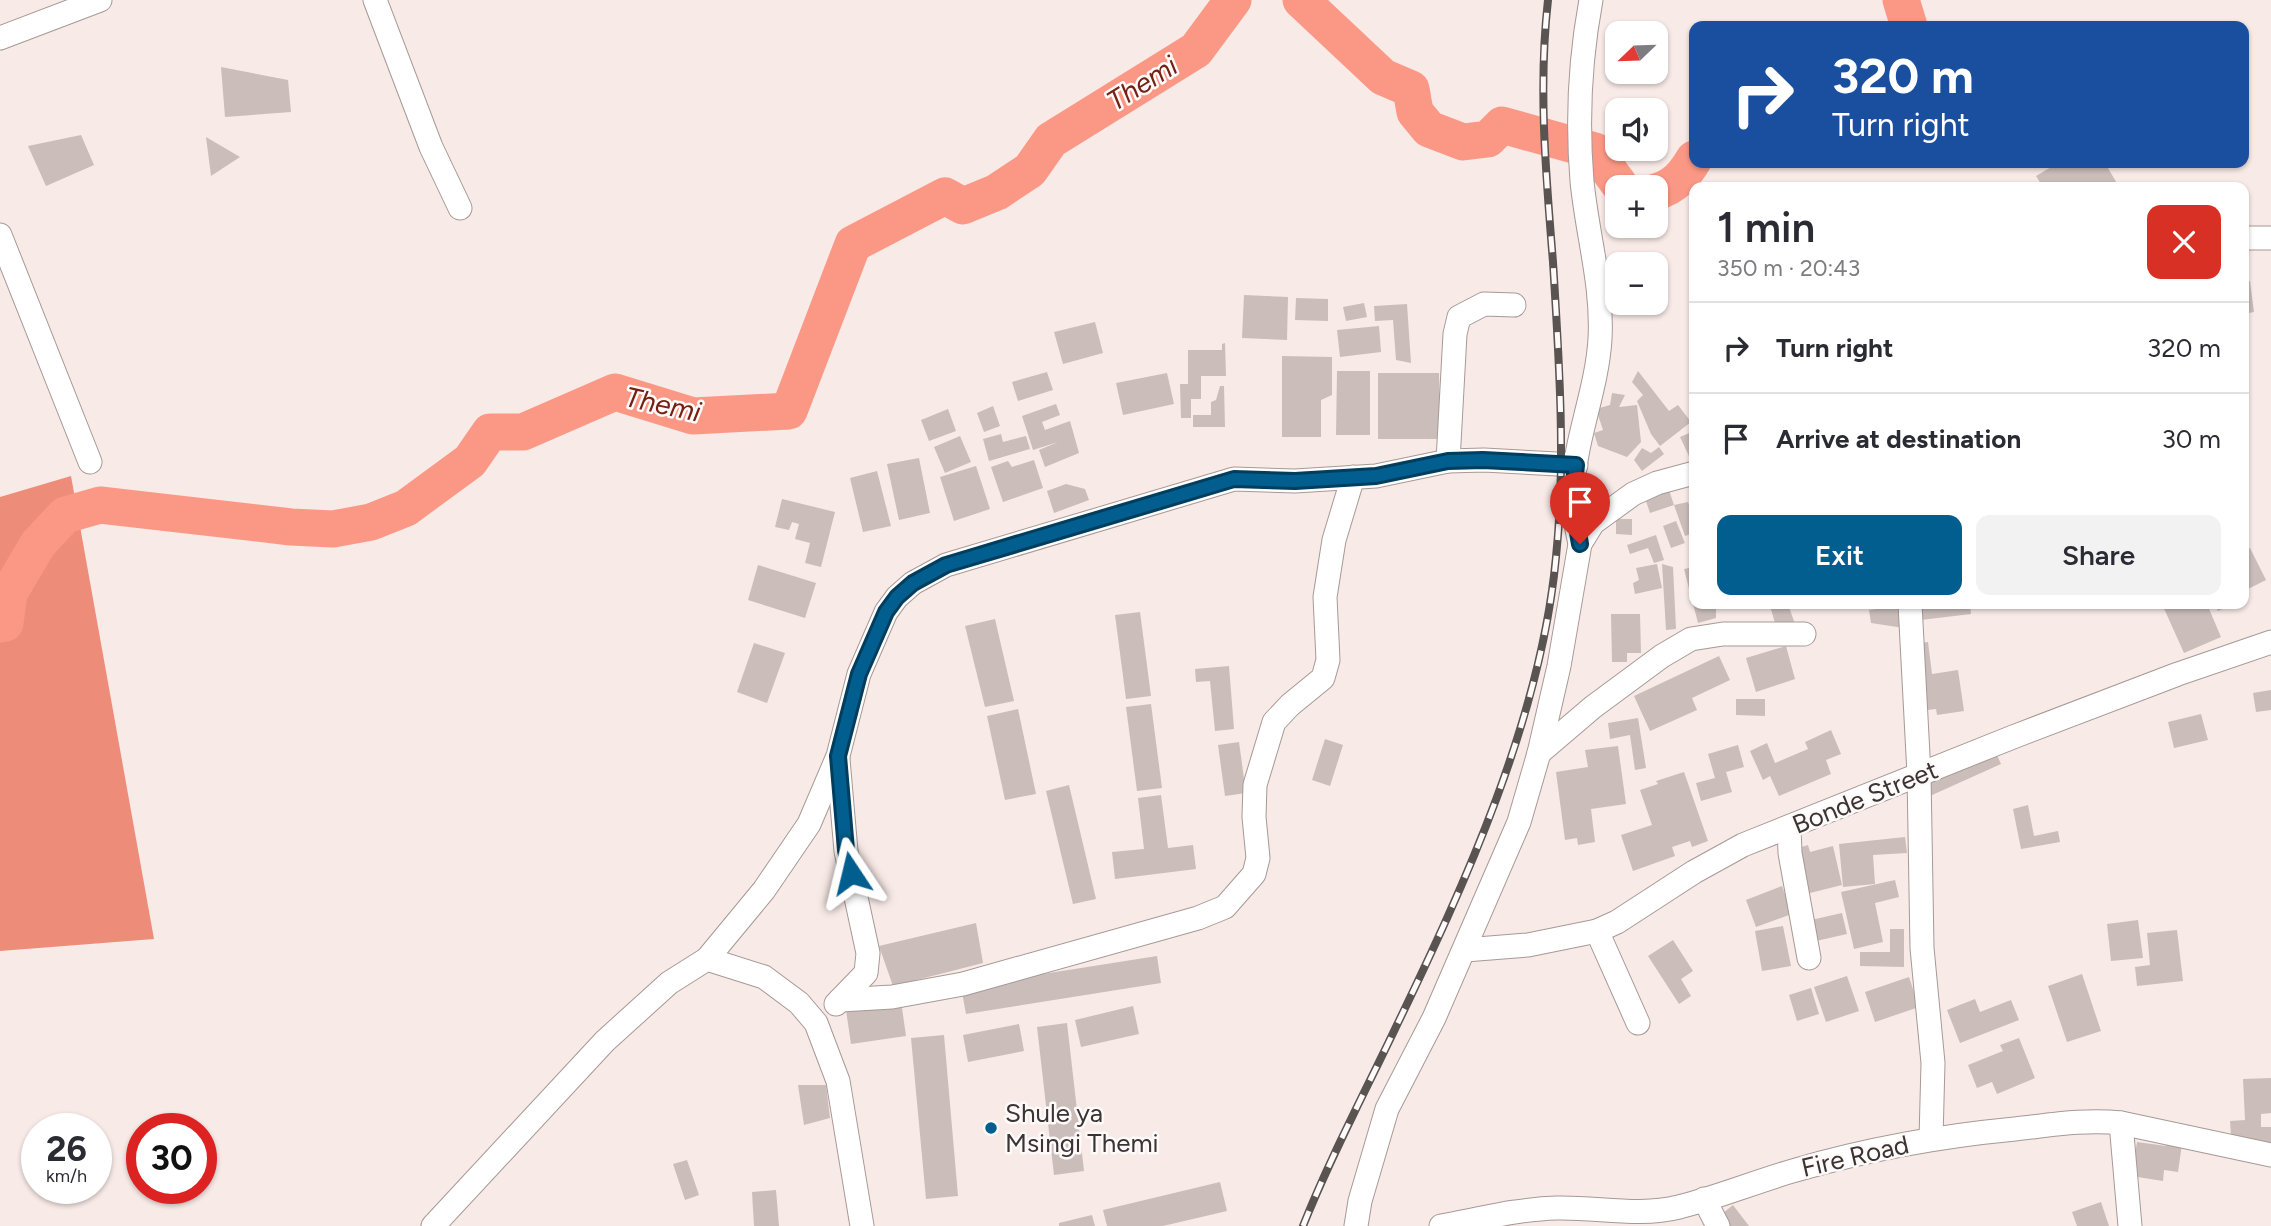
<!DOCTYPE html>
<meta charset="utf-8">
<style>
:root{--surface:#fff;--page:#f2f2f3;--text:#2b2b33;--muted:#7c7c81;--line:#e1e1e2;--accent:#025e8f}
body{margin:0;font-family:Figtree,sans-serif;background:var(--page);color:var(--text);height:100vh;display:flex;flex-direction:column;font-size:26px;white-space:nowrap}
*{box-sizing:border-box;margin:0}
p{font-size:23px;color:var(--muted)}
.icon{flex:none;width:38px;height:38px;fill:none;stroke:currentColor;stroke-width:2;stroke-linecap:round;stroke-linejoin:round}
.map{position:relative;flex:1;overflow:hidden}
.sheet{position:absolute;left:1689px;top:182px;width:560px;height:427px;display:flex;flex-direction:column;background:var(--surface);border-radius:14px;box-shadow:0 2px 5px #0004}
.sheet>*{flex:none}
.top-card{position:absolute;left:1689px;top:21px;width:560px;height:147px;border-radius:14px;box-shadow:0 2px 5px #0004;background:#1a4fa0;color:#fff;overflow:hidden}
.needle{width:46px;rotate:247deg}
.fabs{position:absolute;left:1605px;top:21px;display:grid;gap:14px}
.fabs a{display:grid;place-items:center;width:63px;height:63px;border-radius:14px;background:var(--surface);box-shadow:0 2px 5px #0004;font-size:35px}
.speed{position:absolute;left:21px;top:1113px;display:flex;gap:14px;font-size:35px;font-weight:700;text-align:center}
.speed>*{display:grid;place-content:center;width:91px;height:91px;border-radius:50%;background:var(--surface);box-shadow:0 2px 5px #0004;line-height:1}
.speed small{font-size:18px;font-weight:400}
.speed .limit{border:10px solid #d22;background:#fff;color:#111}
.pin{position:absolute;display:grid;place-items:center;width:60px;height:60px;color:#fff;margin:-72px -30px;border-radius:50% 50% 50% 0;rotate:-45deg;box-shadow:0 0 7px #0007}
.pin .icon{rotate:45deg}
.me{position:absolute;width:77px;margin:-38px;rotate:350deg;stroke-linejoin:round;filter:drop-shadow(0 0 5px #0008)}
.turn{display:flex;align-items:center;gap:24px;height:147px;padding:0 28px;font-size:32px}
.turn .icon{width:91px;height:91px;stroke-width:2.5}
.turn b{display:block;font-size:49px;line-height:60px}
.round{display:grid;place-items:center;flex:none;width:74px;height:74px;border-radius:14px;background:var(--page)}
.head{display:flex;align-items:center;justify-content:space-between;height:119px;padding:0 28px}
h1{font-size:42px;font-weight:600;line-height:52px}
.button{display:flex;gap:14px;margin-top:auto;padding:14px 28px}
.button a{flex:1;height:80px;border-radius:14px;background:var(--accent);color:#fff;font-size:28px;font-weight:600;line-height:80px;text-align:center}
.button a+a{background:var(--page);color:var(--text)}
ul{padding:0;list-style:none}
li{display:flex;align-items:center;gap:21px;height:91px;padding:0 28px;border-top:2px solid var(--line)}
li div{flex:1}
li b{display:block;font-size:26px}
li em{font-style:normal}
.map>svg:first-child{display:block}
.forest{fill:#ee8c7a}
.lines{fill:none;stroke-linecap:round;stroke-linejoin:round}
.river{stroke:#fb9885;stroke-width:37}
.building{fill:#cbbdba}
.minor-casing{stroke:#a69996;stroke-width:25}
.minor{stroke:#fff;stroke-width:23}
.rail-casing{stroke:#595352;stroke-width:8}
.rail{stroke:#fdfaf9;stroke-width:5;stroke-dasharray:16;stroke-linecap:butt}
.route-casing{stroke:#013d5d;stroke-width:18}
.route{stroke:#025e8f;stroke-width:12}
.poi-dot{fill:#025e8f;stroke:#fdfaf9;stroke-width:2.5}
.labels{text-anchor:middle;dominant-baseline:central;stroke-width:5;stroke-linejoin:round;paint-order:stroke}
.street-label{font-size:26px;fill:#3a3534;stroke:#fdfaf9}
.poi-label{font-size:26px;fill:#3a3534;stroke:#fdfaf9;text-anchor:start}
.water-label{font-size:28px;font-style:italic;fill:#762013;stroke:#fdfaf9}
</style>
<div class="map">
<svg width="2271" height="1226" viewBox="0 0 2271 1226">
<rect width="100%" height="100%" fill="#f8eae7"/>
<polygon class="forest" points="71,476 154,939 0,951 0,497"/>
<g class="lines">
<g class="river">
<polyline points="1301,0 1383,77 1411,89 1415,112 1429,129 1463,142 1488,139 1502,125 1595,151 1621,187"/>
<polyline points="1901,0 1909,26"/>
<path d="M1656 192C1675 186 1684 176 1694 159"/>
<polyline points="0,624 5,623 9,593 38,544 65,515 100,505 291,527 333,529 371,522 406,508 470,461 490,432 523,432 615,392 693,416 789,411 853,244 945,196 963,206 997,192 1030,170 1051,140 1196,50 1233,0"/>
</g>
</g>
<g class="building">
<polygon points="221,67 288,80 291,112 225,117"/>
<polygon points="81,135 94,165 46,186 28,146"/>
<polygon points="206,137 240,157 211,176"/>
<polygon points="2058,163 2105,163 2118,185 2115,187 2043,187 2036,176"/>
<polygon points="2250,281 2254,312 2244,314 2244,282"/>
<polygon points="1244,295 1288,297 1287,340 1242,338"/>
<polygon points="1296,298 1328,299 1328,321 1295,320"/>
<polygon points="1364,303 1367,317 1346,321 1343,307"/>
<polygon points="1407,304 1411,363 1396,360 1393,320 1375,321 1374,306"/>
<polygon points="1095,322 1103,353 1063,364 1054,332"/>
<polygon points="1379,326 1381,352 1340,357 1337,330"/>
<polygon points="1225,343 1226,376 1201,376 1201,399 1191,399 1191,418 1181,418 1180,384 1188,384 1188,350 1222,350 1222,344"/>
<polygon points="1282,356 1332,357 1332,395 1321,400 1321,437 1282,437"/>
<polygon points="1337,371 1370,371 1370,435 1336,435"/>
<polygon points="1638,371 1669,411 1678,405 1691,422 1660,446 1651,434 1637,401 1643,395 1632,382"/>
<polygon points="1047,372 1053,390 1018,401 1012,382"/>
<polygon points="1167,373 1174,404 1123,415 1116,383"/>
<polygon points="1378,373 1439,373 1440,439 1378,439"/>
<polygon points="1220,386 1224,386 1225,427 1193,427 1193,415 1211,415 1211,402 1216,400"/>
<polygon points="1612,393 1625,395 1619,407 1637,405 1641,442 1627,457 1598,446 1594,433 1603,430 1596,409 1610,405"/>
<polygon points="1056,404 1060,415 1042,422 1045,430 1070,421 1079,453 1045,467 1039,450 1058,442 1033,450 1022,416"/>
<polygon points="993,406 1000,426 984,432 977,413"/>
<polygon points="948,409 956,431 929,441 921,420"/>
<polygon points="1694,431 1694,454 1689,456 1680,437"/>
<polygon points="1001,434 1003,442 1026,436 1030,449 989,461 983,439"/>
<polygon points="960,436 971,462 945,473 934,447"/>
<polygon points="1659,447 1664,454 1642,471 1634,460 1642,448 1651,453"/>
<polygon points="919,458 930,513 899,520 887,464"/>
<polygon points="1034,460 1043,488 1003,502 991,467 1008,461 1012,467"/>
<polygon points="976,466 990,509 954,521 940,477"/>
<polygon points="877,471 891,526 863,532 850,478"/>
<polygon points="1066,484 1085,489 1089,500 1054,513 1047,491"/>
<polygon points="1668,487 1674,505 1688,502 1694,520 1694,533 1685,536 1674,505 1650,513 1644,495"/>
<polygon points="782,499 835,512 821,567 805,563 810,543 795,539 799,524 792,522 789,530 775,527"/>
<polygon points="1616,519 1632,519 1632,535 1616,534"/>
<polygon points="1676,521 1685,543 1671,548 1663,526"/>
<polygon points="1656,535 1664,560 1654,563 1648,548 1630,554 1627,545"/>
<polygon points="2250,548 2266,580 2244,591 2244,551"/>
<polygon points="1657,564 1662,588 1635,594 1633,583 1639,580 1636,568"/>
<polygon points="1662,564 1673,567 1676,629 1666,630"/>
<polygon points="758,565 816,583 805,618 748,600"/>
<polygon points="1694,567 1694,604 1716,604 1716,618 1698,623 1684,569"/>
<polygon points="1776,604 1788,604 1795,624 1777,630 1770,606"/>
<polygon points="1881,604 1901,604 1904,628 1871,623 1869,610 1882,608"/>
<polygon points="1919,604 1970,604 1971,614 1921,620"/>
<polygon points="2162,604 2207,604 2221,637 2184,653"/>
<polygon points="2215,604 2233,604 2218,611"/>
<polygon points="1140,612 1151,696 1126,699 1115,615"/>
<polygon points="1611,614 1640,614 1641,653 1627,653 1627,662 1612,662"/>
<polygon points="995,619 1014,701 985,707 965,626"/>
<polygon points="1928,642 1932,674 1958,670 1964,711 1937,715 1936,709 1912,712 1902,646"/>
<polygon points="754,643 785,653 767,703 737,692"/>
<polygon points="1786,646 1795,679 1756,692 1746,658"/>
<polygon points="1719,656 1730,680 1692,698 1697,710 1650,731 1634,696"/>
<polygon points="1229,666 1234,729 1215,731 1210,681 1196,682 1195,669"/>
<polygon points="2271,690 2271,710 2256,712 2253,693"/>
<polygon points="1736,699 1765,699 1765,716 1736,715"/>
<polygon points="1151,704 1162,788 1137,791 1126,707"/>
<polygon points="1018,709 1036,794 1005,800 987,716"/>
<polygon points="2201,714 2208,740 2174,748 2168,722"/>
<polygon points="1638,718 1646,768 1635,770 1630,735 1610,739 1608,723"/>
<polygon points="1831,730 1841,754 1826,760 1831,774 1779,796 1770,776 1763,780 1750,751 1767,743 1775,763 1808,749 1805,742"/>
<polygon points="1325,739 1343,745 1330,786 1312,780"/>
<polygon points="1239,742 1246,793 1225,796 1218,745"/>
<polygon points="1991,742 2001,764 1921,800 1911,778"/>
<polygon points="1738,745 1744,767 1726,772 1732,792 1701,801 1696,783 1715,778 1708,754"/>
<polygon points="1618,746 1626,804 1591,809 1595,842 1578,845 1577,838 1565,840 1556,772 1588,767 1585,750"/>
<polygon points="1684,772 1708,841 1692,847 1690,841 1672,847 1675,856 1633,871 1621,835 1652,825 1640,790 1658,784 1656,781"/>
<polygon points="1069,785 1096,899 1073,904 1046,791"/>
<polygon points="1161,795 1168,848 1193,845 1196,869 1115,879 1112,852 1144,849 1138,798"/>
<polygon points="2028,805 2034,836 2058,831 2060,842 2021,849 2013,809"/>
<polygon points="1905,837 1907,853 1873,855 1875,884 1843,887 1839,844"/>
<polygon points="1808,845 1810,852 1833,846 1842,885 1806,894 1795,849"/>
<polygon points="1895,880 1899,897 1875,903 1883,942 1854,949 1841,892"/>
<polygon points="1782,886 1792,914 1756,927 1746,900"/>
<polygon points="1842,913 1847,934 1816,941 1811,920"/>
<polygon points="2138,920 2143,958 2111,961 2107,924"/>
<polygon points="976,923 983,963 893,986 879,946"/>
<polygon points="1783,926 1791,966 1762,971 1755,931"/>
<polygon points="1890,929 1904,929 1904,967 1860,966 1860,952 1890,952"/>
<polygon points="2177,930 2183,981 2137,986 2135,967 2150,965 2147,933"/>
<polygon points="1673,940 1693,971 1681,979 1691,996 1679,1004 1648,956"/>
<polygon points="1157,956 1161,983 966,1014 961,987"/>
<polygon points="2082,974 2101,1031 2067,1042 2048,986"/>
<polygon points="1847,976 1859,1011 1826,1022 1814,987"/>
<polygon points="1909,977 1919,1007 1875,1022 1865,992"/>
<polygon points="1811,988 1819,1014 1797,1021 1789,995"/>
<polygon points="1975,999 1980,1012 2011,1000 2019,1020 1960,1043 1947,1010"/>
<polygon points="901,1001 906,1036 851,1044 846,1010"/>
<polygon points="1133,1006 1139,1034 1081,1047 1075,1020"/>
<polygon points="1067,1023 1084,1171 1054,1175 1037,1027"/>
<polygon points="1019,1024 1024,1051 968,1062 963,1035"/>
<polygon points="944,1035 958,1196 926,1199 911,1038"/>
<polygon points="2019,1038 2035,1078 1997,1094 1992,1082 1977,1088 1968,1065 2003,1051 2000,1045"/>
<polygon points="2271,1078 2271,1113 2261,1114 2261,1127 2271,1127 2271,1148 2232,1149 2230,1121 2245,1120 2243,1079"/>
<polygon points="798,1085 826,1085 830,1118 804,1125"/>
<polygon points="2166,1141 2182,1144 2178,1172 2164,1170 2163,1181 2131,1176 2137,1142 2166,1146"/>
<polygon points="687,1160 699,1195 685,1200 673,1164"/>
<polygon points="1220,1182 1227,1211 1163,1226 1107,1226 1103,1210"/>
<polygon points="776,1190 779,1226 754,1226 752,1192"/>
<polygon points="2101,1202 2109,1226 2077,1226 2072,1212"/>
<polygon points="1733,1205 1749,1226 1725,1226 1718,1217"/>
<polygon points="1092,1215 1095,1226 1059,1226 1059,1223"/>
</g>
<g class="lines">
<defs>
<g id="minor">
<polyline points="375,0 431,147 460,208"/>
<polyline points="0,38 100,0"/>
<polyline points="0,235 90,462"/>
<polyline points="2244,238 2271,238"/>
<polyline points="1448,461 1455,334 1459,317 1484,304 1514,305"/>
<path d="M1580 544C1576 525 1572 506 1573 486 1576 436 1597 389 1600 339 1603 285 1587 234 1582 181 1577 121 1580 59 1591 0"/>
<polyline points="1910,604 1919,774 1922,948 1933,1063 1931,1139"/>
<polyline points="1539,753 1593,707 1662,656 1691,639 1723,634 1804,634"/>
<polyline points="1789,828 1790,853 1809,958"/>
<polyline points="1597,931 1638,1023"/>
<polyline points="1465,950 1528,945 1597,931 1617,922 1694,872 1743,845 2013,737 2178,674 2271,642"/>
<polyline points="707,959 764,977 799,1003 816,1023 838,1081 862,1226"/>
<polyline points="840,1000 892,997 963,984 1198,918 1225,907 1254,874 1258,858 1254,817 1255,785 1274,722 1290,705 1323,678 1328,660 1325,597 1334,540 1353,477"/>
<polyline points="836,1004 866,973 868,953 846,851 838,759"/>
<polyline points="2121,1123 2130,1226"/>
<polyline points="1704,1199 1718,1226"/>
<polyline points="433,1226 605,1041 669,983 707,959 764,890 809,824 838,756 859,674 886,612 897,597 913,583 946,565 1234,479 1295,481 1376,476 1448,461 1484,460 1576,465"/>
<polyline points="1356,1226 1360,1201 1387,1109 1434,1018 1519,822 1539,753 1559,666 1580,544 1593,523 1633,494 1657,483 1694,473"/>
<path d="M1441 1226C1480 1219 1518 1209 1557 1208 1598 1207 1639 1217 1679 1207 1719 1197 1757 1181 1796 1170 1868 1149 1941 1136 2015 1129 2051 1125 2085 1119 2121 1123L2271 1155"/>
</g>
</defs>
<use href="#minor" class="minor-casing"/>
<use href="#minor" class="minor"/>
<defs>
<path id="rail" d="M1303 1226C1330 1158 1364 1094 1395 1029 1465 884 1541 719 1556 557 1566 462 1559 358 1553 262 1546 175 1538 88 1548 0"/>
</defs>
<use href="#rail" class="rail-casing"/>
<use href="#rail" class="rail"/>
</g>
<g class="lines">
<defs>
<path id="route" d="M851 873 846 850 838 756 859 674 886 612 897 597 913 583 946 565 1234 479 1295 481 1376 476 1448 461 1483 460 1576 465C1572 492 1575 517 1580 544"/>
</defs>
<use href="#route" class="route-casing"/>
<use href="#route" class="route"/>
</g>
<circle class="poi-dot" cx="991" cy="1128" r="7"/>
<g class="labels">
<g class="street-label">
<text transform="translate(1865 797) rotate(-22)">Bonde Street</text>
<text transform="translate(1855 1156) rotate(-13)">Fire Road</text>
</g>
<g class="poi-label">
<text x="1005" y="1113">Shule ya<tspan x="1005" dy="30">Msingi Themi</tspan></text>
</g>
<g class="water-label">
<text transform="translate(1142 83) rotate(-32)">Themi</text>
<text transform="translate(663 404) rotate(12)">Themi</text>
</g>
</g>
</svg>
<div class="fabs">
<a><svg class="needle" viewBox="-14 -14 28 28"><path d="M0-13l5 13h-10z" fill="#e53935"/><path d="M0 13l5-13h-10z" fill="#7c7c81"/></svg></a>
<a><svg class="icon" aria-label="sound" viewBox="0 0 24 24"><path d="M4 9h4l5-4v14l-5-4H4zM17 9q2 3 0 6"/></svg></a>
<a>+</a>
<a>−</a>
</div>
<div class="speed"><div>26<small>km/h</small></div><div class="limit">30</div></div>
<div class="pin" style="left:1580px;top:544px;background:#d93025"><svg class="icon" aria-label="arrive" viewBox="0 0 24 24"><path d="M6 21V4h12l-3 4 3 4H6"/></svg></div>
<svg class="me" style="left:851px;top:873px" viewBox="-20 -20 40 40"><path d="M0-17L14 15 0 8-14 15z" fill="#025e8f" stroke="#fff" stroke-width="4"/></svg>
<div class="top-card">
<div class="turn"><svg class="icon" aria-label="right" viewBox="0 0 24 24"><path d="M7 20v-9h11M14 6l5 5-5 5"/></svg><div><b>320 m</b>Turn right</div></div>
</div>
<section class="sheet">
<div class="head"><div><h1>1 min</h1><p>350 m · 20:43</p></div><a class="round" style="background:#d93025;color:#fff"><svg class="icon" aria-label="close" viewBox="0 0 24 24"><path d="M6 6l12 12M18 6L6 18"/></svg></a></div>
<ul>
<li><svg class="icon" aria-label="right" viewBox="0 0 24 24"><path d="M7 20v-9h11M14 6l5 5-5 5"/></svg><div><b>Turn right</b></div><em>320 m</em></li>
<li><svg class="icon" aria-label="arrive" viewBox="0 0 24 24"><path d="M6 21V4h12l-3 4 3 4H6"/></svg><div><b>Arrive at destination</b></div><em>30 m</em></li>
</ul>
<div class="button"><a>Exit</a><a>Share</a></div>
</section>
</div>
